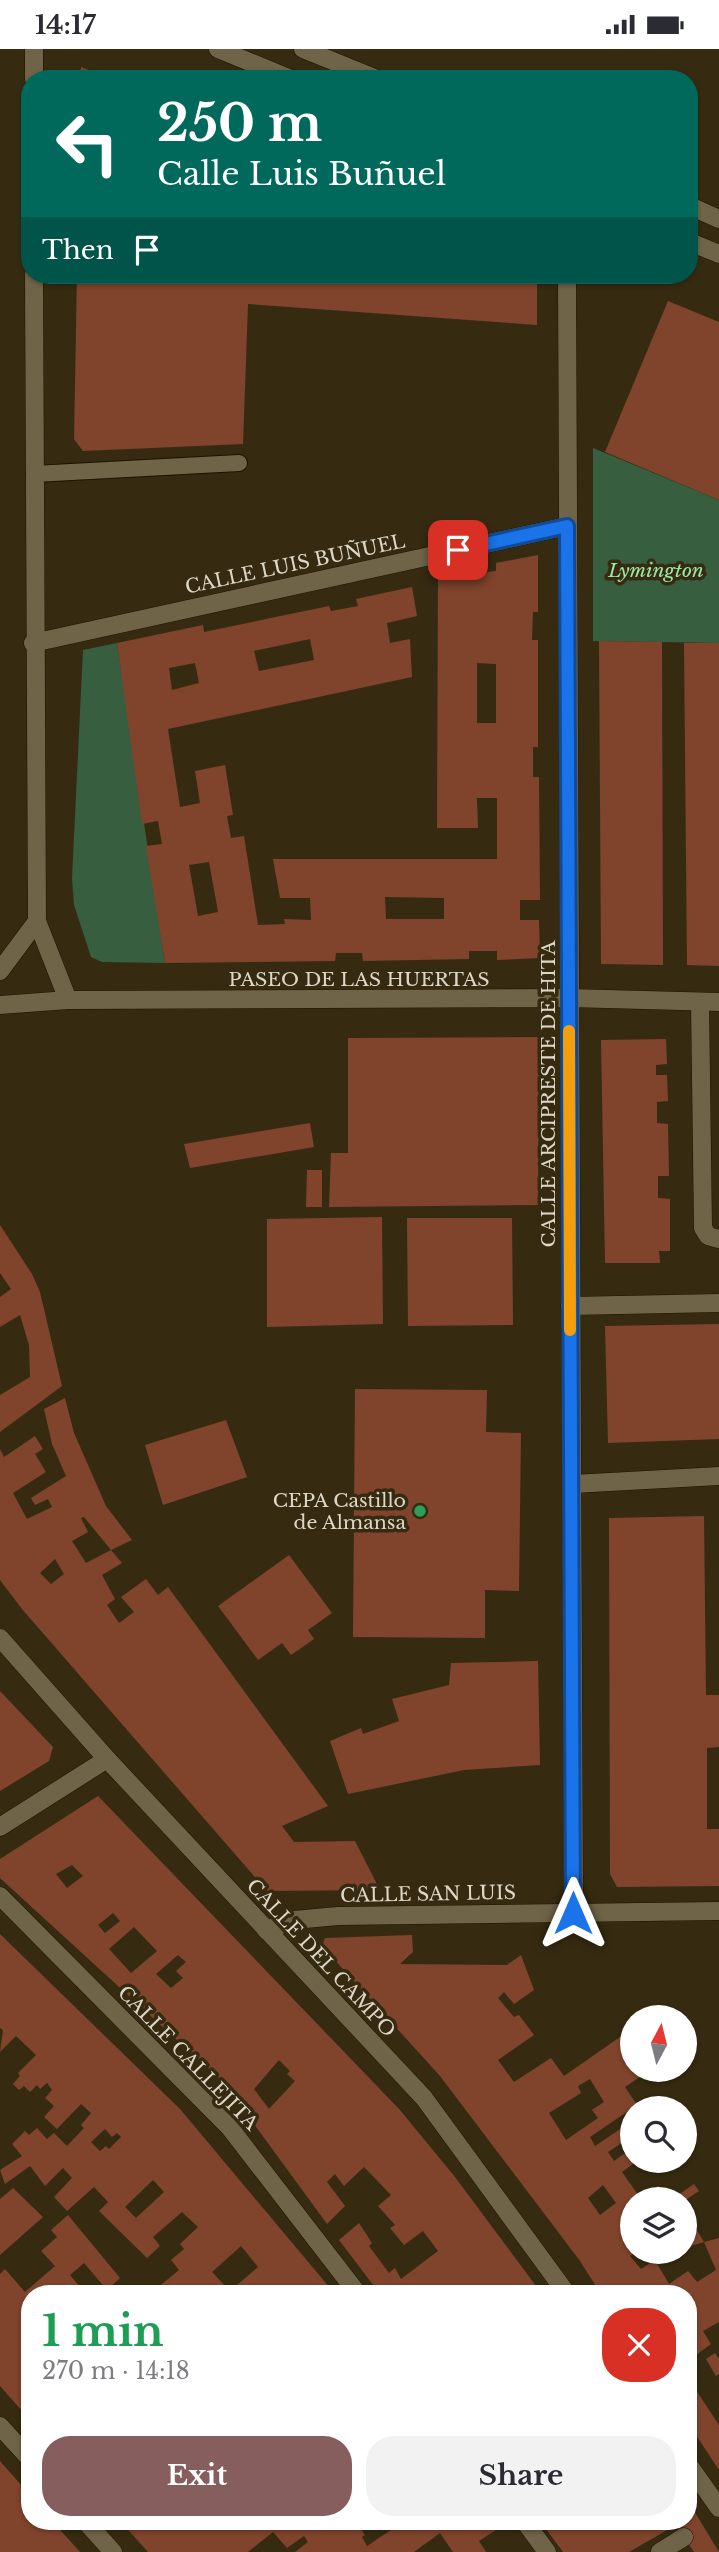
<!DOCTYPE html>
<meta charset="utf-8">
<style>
:root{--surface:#fff;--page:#f2f2f3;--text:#2b2b33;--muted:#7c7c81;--accent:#865e5e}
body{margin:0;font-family:"Libre Baskerville",serif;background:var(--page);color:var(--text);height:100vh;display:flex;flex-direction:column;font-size:26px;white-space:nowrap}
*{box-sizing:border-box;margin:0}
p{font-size:23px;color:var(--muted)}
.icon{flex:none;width:38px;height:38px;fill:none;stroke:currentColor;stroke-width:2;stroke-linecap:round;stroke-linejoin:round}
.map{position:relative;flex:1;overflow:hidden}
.panel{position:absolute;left:21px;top:2236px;width:676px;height:245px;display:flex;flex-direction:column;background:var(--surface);border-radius:28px;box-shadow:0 2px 5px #0004}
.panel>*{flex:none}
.hud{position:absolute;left:21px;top:21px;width:677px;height:214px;border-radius:28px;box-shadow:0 2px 5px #0004;background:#00695c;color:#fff;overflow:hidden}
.needle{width:46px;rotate:7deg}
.buttons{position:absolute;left:620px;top:1956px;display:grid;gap:14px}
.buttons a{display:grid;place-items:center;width:77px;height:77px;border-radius:50%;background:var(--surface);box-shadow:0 2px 5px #0004;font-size:35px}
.pin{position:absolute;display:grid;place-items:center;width:60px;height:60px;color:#fff;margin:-30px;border-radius:14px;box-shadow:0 4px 10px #0006}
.me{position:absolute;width:77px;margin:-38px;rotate:0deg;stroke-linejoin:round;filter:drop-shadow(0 0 5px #0008)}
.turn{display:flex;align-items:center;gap:24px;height:147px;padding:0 21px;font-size:32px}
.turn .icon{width:91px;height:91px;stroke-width:2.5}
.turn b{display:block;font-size:49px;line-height:60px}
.then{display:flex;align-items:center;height:66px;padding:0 21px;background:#0003;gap:14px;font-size:26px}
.round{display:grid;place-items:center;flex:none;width:74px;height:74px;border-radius:28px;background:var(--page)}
.head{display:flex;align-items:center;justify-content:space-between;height:119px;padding:0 21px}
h1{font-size:42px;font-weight:700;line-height:52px;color:#1e9e55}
.cta{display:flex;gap:14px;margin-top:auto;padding:14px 21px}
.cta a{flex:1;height:80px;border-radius:28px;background:var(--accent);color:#fff;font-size:28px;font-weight:700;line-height:80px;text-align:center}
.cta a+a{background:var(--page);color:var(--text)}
.status{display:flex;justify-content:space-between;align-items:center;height:49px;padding:0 35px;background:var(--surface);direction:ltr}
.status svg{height:19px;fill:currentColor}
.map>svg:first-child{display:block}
.green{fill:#375e3f}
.building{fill:#80442c;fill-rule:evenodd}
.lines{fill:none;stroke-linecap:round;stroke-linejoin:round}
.lane-casing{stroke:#1d1300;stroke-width:18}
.street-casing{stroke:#1d1300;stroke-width:19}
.lane{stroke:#706448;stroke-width:16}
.street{stroke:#706448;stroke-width:18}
.route-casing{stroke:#114b97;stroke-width:18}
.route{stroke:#1a73e8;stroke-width:12}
.slow{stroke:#f59e0b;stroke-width:12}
.leisure-dot{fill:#2e9e5b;stroke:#362b11;stroke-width:2.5}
.labels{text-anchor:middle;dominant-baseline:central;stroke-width:7;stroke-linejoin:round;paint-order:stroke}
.street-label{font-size:19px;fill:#ddd7c7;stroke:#362b11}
.park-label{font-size:19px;font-style:italic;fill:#9ae9a8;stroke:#362b11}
.poi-label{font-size:19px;fill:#ddd7c7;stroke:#362b11;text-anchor:end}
</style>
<div class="status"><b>14:17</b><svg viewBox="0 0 49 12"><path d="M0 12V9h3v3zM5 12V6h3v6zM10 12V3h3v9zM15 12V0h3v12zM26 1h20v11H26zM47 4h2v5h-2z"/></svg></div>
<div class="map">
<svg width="719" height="2503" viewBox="0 0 719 2503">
<rect width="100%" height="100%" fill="#362b11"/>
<g class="green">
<polygon points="593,399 719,451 719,594 593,592"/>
<polygon points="117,594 165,914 102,913 91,908 74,856 72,829 83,601"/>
</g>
<g class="building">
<polygon points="81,18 110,30 80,30"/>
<polygon points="77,226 537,226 537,276 248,255 243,395 83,402 74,390"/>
<polygon points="668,252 719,273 719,451 605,403"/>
<path d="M538 506V563H533L532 591H538V698H533V728H539L540 851H520V871H539L540 909 497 911V902H469V910L363 912 362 904H336L335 912 165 914 146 797 162 795 158 772 142 775 117 594 203 576 204 583 329 557 331 562 358 557 356 550 412 538 417 567 387 574 390 594 410 590 412 628 168 680 180 758 200 754 195 722 225 716 233 766 227 767 231 789 244 787 258 876 285 875 284 870 311 871 310 849H280L273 810H497V749H477L478 779H437L438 526 477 517 478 524 496 522V514ZM310 590 314 611 259 622 254 602ZM195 614 199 634 172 641 169 619ZM477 614 496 615V674H477ZM209 813 218 863 198 867 189 816ZM385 848 444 849V870H386Z"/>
<polygon points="599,592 662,593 663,916 601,915"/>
<polygon points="684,594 719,594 719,917 687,916"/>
<polygon points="539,988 538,1156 329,1158 331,1104 348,1104 348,989"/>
<polygon points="666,990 667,1015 656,1016 656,1026 667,1026 668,1052 657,1053 657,1074 668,1075 669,1127 658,1127 658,1149 670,1150 670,1202 659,1202 660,1214 605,1214 601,991"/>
<polygon points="310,1074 314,1098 190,1119 184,1095"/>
<polygon points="307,1121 322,1121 322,1158 306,1158"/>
<polygon points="382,1168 383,1275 267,1278 267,1170"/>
<polygon points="407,1169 512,1169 513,1276 408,1277"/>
<polygon points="0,1176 32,1225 40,1243 62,1337 0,1383 0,1346 30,1328 29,1296 20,1266 0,1278 0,1248 11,1240 0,1224"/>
<polygon points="719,1275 719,1390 608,1394 605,1277"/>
<polygon points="355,1340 487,1341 486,1383 521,1384 519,1542 485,1541 485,1589 353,1588"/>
<path d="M65 1349 74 1384 106 1457 132 1491 111 1501 84 1468 81 1469 88 1483 72 1492 86 1514 111 1501 122 1514 102 1526 115 1550 107 1556 119 1574 134 1563 121 1548 146 1530 158 1546 168 1538 328 1757 282 1777 294 1793 355 1792 380 1841 267 1842 22 1560 0 1531V1400L4 1408 35 1387 43 1400 35 1405 46 1423 13 1444 27 1470 52 1458 48 1450 35 1456 31 1449 66 1427 52 1395 44 1360ZM55 1510 64 1525 51 1535 40 1524Z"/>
<polygon points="226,1371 247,1428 163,1456 145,1396"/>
<polygon points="704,1467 706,1646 719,1646 719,1698 707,1699 707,1780 719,1780 719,1837 617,1838 610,1825 609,1469"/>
<polygon points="289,1506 332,1564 308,1581 314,1590 291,1606 282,1594 258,1611 218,1557"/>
<polygon points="538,1612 540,1716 464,1721 348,1745 330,1692 361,1679 363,1685 399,1672 392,1650 449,1636 451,1614"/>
<polygon points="0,1642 53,1698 49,1712 0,1742"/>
<path d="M98 1747 400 2061 455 2128 542 2245H469L463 2237 449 2245H380L339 2191 359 2174 372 2194 369 2197 389 2224 395 2219 401 2230 438 2202 423 2182 404 2196 390 2179 395 2176 378 2157 391 2146 364 2118 344 2137 335 2125 327 2133 345 2157 327 2175 224 2034 0 1829V1810ZM72 1816 83 1827 67 1839 56 1825ZM113 1864 120 1872 105 1884 98 1876ZM134 1878 157 1902 131 1924 109 1900ZM178 1906 186 1913 176 1922 183 1929 171 1939 156 1925ZM279 2011 290 2022 287 2025 295 2032 269 2060 254 2040Z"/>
<path d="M0 1885 180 2060 335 2245H307L303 2240 297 2245H150L179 2221 171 2211 184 2200 180 2195 198 2178 182 2163 153 2188 160 2197 147 2209 99 2162 108 2153 94 2138 67 2162 54 2148 72 2129 63 2119 45 2137 30 2117 5 2135 0 2121 22 2107 12 2095 25 2082 29 2086 37 2079 47 2090 54 2084 67 2097 84 2079 81 2076 91 2064 81 2055 57 2080 44 2068 54 2057 45 2049 52 2041 47 2034 40 2040 37 2036 30 2043 24 2037 19 2041 13 2035 20 2027 18 2024 36 2006 16 1987 0 2003 3 1981 0 1979ZM105 2080 112 2088 117 2084 121 2088 109 2100 106 2097 100 2102 91 2093ZM153 2131 164 2143 136 2169 125 2158ZM241 2197 258 2218 230 2242 212 2223Z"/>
<path d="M412 1886 413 1903 400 1915 507 1916 521 1906 534 1941 514 1955 504 1943 498 1949 514 1968 519 1966 534 1986 498 2011 514 2033 551 2009 564 2027 620 1988 632 2011V2021H637L640 2028 625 2038 637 2056 590 2088 595 2097 632 2072V2087L608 2103 614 2112 632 2099V2112H637L622 2123 641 2150 658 2137 667 2151H632V2203H636L630 2207 641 2220 655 2211 669 2235 688 2222 697 2233 716 2221 704 2193 719 2189V2273L703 2282 711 2295 688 2312V2245H601L580 2212 440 2027 322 1897 325 1889ZM590 2030 604 2053 592 2061 598 2069 566 2091 549 2064 581 2044 578 2037ZM603 2136 616 2154 600 2166 588 2149Z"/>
<polygon points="694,2135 699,2142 684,2152 671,2151"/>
<polygon points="13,2139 43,2168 0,2206 0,2150"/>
<polygon points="684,2160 704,2193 684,2199"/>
<polygon points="68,2166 120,2229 107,2241 84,2214 70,2226 80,2238 71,2245 30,2245 30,2371 0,2337 0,2225 5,2220 25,2243 55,2217 41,2202 57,2188 51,2181"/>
<polygon points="715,2304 719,2310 719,2325 716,2327 706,2310"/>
<polygon points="688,2329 719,2376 719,2421 688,2374"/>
<polygon points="0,2412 30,2446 30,2473 53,2473 80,2503 0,2503"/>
<polygon points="688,2452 719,2503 694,2503 676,2476 629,2503 563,2503 541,2473 688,2473"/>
<polygon points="121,2473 239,2473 245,2480 255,2473 356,2473 365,2486 362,2488 367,2497 403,2473 508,2473 479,2492 486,2503 453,2503 440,2484 414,2503 295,2503 308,2493 304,2487 287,2499 273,2483 248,2503 148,2503"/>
</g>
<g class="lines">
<defs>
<polyline id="lane" points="34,425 239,414"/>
<g id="street">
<polyline points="218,0 291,30"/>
<polyline points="303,0 377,30"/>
<polyline points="34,30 34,0"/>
<polyline points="690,157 719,170"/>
<polyline points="690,193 719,205"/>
<polyline points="34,226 37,872 68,951"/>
<polyline points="567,226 574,1864"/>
<polyline points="33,594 567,477"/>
<polyline points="0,922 37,872"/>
<polyline points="700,953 703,1179 708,1187 719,1190"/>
<polyline points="0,956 68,951 569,949 719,953"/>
<polyline points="570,1257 719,1254"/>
<polyline points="573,1435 719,1427"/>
<polyline points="0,1589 107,1710 424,2049 567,2245"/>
<polyline points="0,1778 107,1710"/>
<polyline points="0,1847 230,2079 358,2245"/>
<polyline points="266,1881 294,1871 338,1867 719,1862"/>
<polyline points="0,2377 30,2410"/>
<polyline points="688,2415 719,2459"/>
<polyline points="86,2473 113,2503"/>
<polyline points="525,2473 547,2503"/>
<polyline points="660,2503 684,2488"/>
</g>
</defs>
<use href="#lane" class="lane-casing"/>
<use href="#street" class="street-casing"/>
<use href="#lane" class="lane"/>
<use href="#street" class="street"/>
</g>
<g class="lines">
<defs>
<polyline id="route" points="458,501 567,477 573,1864"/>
</defs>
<use href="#route" class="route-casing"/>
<use href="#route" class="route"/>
<polyline class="slow" points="569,982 570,1281"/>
</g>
<circle class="leisure-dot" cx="420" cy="1462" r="7"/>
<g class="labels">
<g class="street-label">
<text transform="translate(295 515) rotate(-12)">CALLE LUIS BUÑUEL</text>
<text x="359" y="930">PASEO DE LAS HUERTAS</text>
<text transform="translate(548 1045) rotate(-90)">CALLE ARCIPRESTE DE HITA</text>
<text transform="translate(428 1845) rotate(-1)">CALLE SAN LUIS</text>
<text transform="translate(321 1909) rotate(47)">CALLE DEL CAMPO</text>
<text transform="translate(188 2009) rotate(46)">CALLE CALLEJITA</text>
</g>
<g class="park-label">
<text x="656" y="521">Lymington</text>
</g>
<g class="poi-label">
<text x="406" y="1451">CEPA Castillo<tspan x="406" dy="22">de Almansa</tspan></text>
</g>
</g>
</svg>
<div class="buttons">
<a><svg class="needle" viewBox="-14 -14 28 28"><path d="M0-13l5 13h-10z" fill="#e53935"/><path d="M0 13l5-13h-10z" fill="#7c7c81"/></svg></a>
<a><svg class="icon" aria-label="search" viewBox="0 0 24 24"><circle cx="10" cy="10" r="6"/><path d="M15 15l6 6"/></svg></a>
<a><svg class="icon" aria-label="layers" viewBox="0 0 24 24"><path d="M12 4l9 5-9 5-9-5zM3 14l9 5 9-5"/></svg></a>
</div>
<div class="pin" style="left:458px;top:501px;background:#d93025"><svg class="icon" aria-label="arrive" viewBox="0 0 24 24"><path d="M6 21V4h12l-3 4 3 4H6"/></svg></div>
<svg class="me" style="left:573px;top:1864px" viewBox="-20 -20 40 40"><path d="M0-17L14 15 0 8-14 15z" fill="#1a73e8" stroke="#fff" stroke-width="4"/></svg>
<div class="hud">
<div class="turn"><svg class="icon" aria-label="left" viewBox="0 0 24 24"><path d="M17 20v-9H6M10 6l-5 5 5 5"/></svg><div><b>250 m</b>Calle Luis Buñuel</div></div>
<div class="then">Then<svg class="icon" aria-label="arrive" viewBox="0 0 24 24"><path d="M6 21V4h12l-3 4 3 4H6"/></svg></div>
</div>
<section class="panel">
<div class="head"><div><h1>1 min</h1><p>270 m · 14:18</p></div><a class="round" style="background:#d93025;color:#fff"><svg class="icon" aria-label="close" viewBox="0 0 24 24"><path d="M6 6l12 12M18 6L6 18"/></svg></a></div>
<div class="cta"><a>Exit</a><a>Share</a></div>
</section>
</div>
